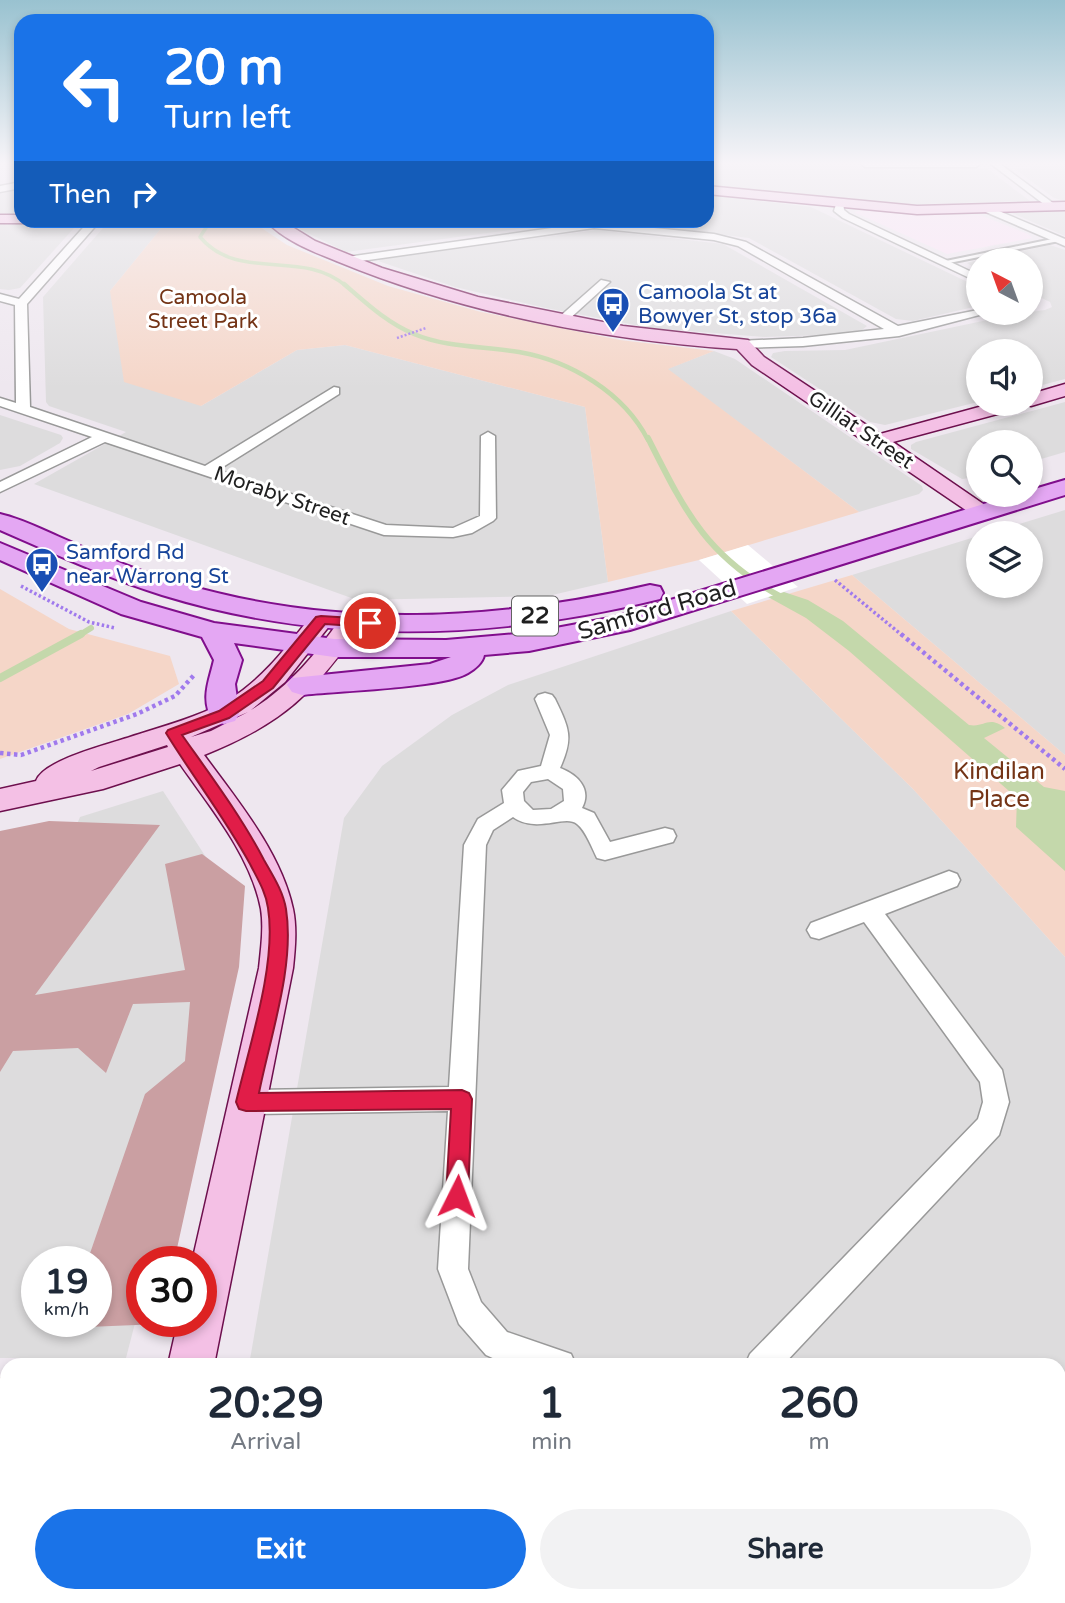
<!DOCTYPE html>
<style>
:root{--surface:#fff;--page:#f2f2f3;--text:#1f2937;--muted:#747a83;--accent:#1a73e8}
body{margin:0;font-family:"Varela Round",sans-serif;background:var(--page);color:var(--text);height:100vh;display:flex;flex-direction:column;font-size:26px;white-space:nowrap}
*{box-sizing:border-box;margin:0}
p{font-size:23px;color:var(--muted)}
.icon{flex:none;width:38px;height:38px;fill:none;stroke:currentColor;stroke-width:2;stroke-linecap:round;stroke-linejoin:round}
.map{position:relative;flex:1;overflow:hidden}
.drawer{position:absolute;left:0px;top:1358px;width:1066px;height:245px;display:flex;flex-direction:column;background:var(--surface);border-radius:21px 21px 0 0;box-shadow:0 4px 10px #0003}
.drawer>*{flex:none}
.top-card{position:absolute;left:14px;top:14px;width:700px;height:214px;border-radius:21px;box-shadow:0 4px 10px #0003;background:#1a73e8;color:#fff;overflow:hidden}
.needle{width:46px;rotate:319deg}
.fabs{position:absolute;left:966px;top:248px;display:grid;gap:14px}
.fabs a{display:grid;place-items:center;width:77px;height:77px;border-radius:50%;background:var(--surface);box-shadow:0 4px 10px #0003;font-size:35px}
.speed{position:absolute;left:21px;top:1246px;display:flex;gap:14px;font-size:35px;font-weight:700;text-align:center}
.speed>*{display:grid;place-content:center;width:91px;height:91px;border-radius:50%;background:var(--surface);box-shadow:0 4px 10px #0003;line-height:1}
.speed small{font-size:18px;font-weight:400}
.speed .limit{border:10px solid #d22;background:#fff;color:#111}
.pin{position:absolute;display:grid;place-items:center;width:60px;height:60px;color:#fff;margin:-30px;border:4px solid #fff;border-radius:50%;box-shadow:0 2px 7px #0007}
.me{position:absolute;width:77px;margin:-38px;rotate:3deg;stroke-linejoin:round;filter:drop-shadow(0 0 5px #0008)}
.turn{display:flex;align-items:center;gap:24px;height:147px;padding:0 35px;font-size:32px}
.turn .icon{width:91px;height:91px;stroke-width:2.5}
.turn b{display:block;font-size:49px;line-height:60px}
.then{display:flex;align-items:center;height:66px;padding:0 35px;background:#0003;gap:14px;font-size:26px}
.eta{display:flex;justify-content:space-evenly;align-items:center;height:119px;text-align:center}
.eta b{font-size:42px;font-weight:700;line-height:49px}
.primary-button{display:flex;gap:14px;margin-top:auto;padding:14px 35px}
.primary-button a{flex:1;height:80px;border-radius:42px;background:var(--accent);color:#fff;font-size:28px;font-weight:700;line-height:80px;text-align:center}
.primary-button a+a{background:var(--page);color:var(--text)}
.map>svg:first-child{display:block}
.residential{fill:#dddcdd;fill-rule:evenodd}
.education{fill:#fce2f6}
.forest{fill:#ca9fa2}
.park{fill:#f5d6c8}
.water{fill:#c4d8ab}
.pier{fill:#fff}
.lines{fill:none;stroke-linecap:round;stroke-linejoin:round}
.stream-far3{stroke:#c4d8ab;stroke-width:3.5}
.stream-far2{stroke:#c4d8ab;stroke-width:4.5}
.stream-far1{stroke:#c4d8ab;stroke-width:6}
.stream{stroke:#c4d8ab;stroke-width:8}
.lane-casing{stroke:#999;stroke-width:4}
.street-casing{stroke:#999;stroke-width:3}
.secondary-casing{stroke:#6d0f4d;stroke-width:3}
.primary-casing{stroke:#800e8c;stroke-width:4}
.path-far2{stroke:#a07aed;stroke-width:2.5;stroke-dasharray:2 2;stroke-linecap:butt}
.path-far1{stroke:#a07aed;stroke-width:3.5;stroke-dasharray:2.5 2.5;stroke-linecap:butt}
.path{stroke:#a07aed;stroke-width:4.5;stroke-dasharray:3.5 3.5;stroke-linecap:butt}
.lane{fill:#fff;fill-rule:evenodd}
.street{fill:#fff;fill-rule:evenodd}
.secondary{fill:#f4c0e5;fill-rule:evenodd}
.primary{fill:#e4a7f3;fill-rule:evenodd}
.route{fill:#e11d48;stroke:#92132f;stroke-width:2}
.labels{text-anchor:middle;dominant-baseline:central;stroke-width:6;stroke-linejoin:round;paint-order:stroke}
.far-transit-label{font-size:21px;fill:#164399;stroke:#fff;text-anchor:start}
.far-park-label{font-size:21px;fill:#743416;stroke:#fff}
.far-street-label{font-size:21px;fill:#1f1f1f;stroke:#fff}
.shield{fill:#fff;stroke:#626262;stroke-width:2}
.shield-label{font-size:23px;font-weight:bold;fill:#1f1f1f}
.street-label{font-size:24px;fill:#1f1f1f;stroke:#fff}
.park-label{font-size:24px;fill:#743416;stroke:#fff}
</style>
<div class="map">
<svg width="1065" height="1603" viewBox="0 0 1065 1603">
<rect width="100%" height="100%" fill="#eee7ef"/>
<g class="residential">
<polygon points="707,164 822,164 893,170 977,167 989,170 1030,201 893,205 707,186"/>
<polygon points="1065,164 1065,201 1054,198 1015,169"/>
<polygon points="21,189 21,216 0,213 0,194"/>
<polygon points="707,195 811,207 978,287 978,306 913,321 896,319 749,238 613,221 707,220"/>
<polygon points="1065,211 1065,236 1012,213 1017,212"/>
<polygon points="292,220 578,220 578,221 346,252 294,226 290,222"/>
<polygon points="0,224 71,225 74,228 20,288 9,290 0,289"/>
<polygon points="113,226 163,226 110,291 201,406 297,350 345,345 585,407 608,582 548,596 357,600 34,484 126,432 49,406 46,402 43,297 103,228"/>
<polygon points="597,230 723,244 867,326 862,330 828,335 764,337 651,328 546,308 455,287 378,261 382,259"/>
<polygon points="1050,245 1065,250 1065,379 1031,388 1031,352 978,352 978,402 885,425 870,422 771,357 773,353 785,351 845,350 1016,314 1045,310 1052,307 1050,302 1031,293 1031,261 978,261 978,270 967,263 970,262"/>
<polygon points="714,351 735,359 922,486 923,490 919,494 859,512 667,369"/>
<polygon points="1065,402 1065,452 1031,462 1031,443 978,443 978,477 962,479 911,449 911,445 916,442"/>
<polygon points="0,415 61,435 63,438 60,443 20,466 0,470"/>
<polygon points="1065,510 1065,755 852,575 978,536 978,586 1031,586 1031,534 987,534"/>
<polygon points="731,611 913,789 1065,957 1065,1377 1059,1385 1059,1365 249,1365 344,818 382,766 452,715 508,685"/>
<path d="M163 791 224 885 142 1262V1296L126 1358H0V1009L80 817ZM37 1262H96V1321H37Z"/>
<polygon points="482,1596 901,1596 895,1603 499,1603"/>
</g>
<polygon class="education" points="863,210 909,215 980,215 1028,234 1032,238 947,254 854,212"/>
<g class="forest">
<polygon points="49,821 160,825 35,995 185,970 165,864 202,854 245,886 239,967 174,1262 142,1262 142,1321 160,1321 160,1324 63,1328 66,1321 96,1321 96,1262 87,1262 145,1094 185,1061 190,1002 133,1004 106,1073 78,1048 13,1051 0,1072 0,831"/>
<polygon points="0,1377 7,1377 7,1596 102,1596 101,1603 0,1603"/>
</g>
<g class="park">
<polygon points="163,226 260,227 287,245 388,286 481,312 620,340 714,351 668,369 859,512 699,560 608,582 585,407 345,345 297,350 201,406 124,382 110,291"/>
<polygon points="852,575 1065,755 1065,957 913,789 731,611"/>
<polygon points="0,589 69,629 170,656 179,684 128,714 0,759"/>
<polygon points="1065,1377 1065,1603 895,1603 901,1596 1059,1596 1059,1385"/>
<polygon points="210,1596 482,1596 499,1603 209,1603"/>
</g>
<g class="water">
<path d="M784 592 808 600 843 621 969 725C985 728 988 715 1005 728L984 738 1044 787 1065 791V871L1016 827 1017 798 849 651 806 618 768 597Z"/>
<polygon points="1065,1525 1065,1603 1009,1603 1014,1596 1059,1596 1059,1534"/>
</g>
<polygon class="pier" points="748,545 798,587 747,604 699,560"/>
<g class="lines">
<path class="stream-far3" d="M211 220 200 237C239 283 302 248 346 286"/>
<path class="stream-far2" d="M344 284C365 302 387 323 414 334 447 348 484 346 519 352 571 361 624 393 648 440"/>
<g class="stream-far1">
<path d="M648 438C686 513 706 556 783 598"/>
<polyline points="78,636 91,628"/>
</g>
<polyline class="stream" points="0,678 81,634"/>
<defs>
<polygon id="lane" points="1057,238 1059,241 944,264 941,262"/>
<g id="street">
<polygon points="861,164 980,164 976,167 865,167"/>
<polygon points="991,164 1000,164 1057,206 1049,208"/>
<polygon points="21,182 21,188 0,192 0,186"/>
<polygon points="837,201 843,201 844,210 849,214 978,275 978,282 843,218 834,211"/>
<polygon points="981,206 987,206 1065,239 1065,246 981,210"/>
<polygon points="90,220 100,221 27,304 30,407 205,466 334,387 339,388 339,394 218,470 386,525 453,528 480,516 481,436 488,432 495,436 496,518 493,521 472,533 453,537 384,535 105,442 0,492 0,482 92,437 0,406 0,398 16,403 15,305 0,301 0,294 19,299"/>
<polygon points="594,222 714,234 746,242 898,326 978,310 978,313 987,313 899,336 803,346 742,348 738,347 738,341 803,338 884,329 738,246 714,240 594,228 347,263 342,260 347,257"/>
<polygon points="601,280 610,282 566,322 558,322 558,318"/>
<path d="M545 693 552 695 555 699C569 728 574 737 560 768 578 775 592 789 582 808L594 813 610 842 665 828 673 830 676 836 673 842 605 860 597 858C592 848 586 831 577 824 565 814 537 834 513 817L493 830 486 845 468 1269 481 1302 507 1332 571 1354 576 1365H513L497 1360 486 1355 459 1324 438 1269 448 1111 246 1114 237 1111 233 1102 237 1093 246 1090 449 1087 464 845 478 819 504 803 502 790 518 771 541 766 550 735 535 699 538 695ZM548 779 563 789 564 801 551 809 533 810 524 801 523 792 531 782Z"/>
<polygon points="949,871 957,874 960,880 957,886 885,914 1002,1070 1009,1102 999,1135 783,1365 745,1365 750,1354 978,1119 983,1102 980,1082 864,922 819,939 811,937 807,930 811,923"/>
</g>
<g id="secondary">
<polygon points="707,186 917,206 1065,202 1065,210 917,214 707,194"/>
<polygon points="0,215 21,215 21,220 248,220 241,224 0,223"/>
<path d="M265 220H281L315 241 382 268 478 297 623 326 748 340 764 357 880 434 990 404H1022L1020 408 893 442 995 512 992 517H976L752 365 737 349C603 340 463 313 339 262 314 252 284 241 265 220Z"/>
<polygon points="1065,384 1065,396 1031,406 1025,404 1031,404 1031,394"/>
<path d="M321 613 330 615 333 620 330 625 285 682 251 710C289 687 316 654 341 618L350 616 359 618 362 623C316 692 282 724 204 755 238 801 281 853 293 909 297 928 295 949 293 968L214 1365H168L178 1321H201V1262H192L259 968C261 949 264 928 261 909 251 856 210 807 180 764L103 789 0 811V789L36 781C43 760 109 744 130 737 163 726 200 717 230 699 264 678 288 645 312 615ZM248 712 211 731 191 737ZM167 745 168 747 91 771 99 767Z"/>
<polygon points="117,1596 169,1596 167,1603 115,1603"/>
</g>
<g id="primary">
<path d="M1065 480V495L630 630 529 651 484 655C483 662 475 669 468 673 444 688 335 691 302 695L292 692 287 685 292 678 430 664 451 657H334L234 643 242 660 235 684 239 714 235 721 224 724 213 721C200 699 209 682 214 660L202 637 121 614 0 560V543L141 602 214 623 334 639 446 640 529 633 615 617 1013 495H1031V490Z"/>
<path d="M0 514C22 519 43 530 64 539 103 556 142 573 183 584 338 629 495 621 650 585L660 587 663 593 660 599C494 640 327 646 162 595 107 578 53 553 0 530Z"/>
</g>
</defs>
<use href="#lane" class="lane-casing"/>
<use href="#street" class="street-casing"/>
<use href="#secondary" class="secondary-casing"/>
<use href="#primary" class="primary-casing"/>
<polyline class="path-far2" points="397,338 426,328"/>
<g class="path-far1">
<polyline points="835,580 903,636"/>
<polyline points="21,586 89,622 115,628"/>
</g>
<g class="path">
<polyline points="901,634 1065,769"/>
<polyline points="0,753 21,755 137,714 175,696 195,674"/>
</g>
<use href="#lane" class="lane"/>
<use href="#street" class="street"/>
<use href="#secondary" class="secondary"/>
<use href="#primary" class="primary"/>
</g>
<linearGradient id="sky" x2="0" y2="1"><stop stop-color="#99c2d0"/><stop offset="0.42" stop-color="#f7f4f8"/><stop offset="1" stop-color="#f7f4f8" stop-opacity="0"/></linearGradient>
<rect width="1065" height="388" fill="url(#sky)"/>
<path class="route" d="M321 616 370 619 377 623 370 627 325 624 273 688 229 718 182 735C211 776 241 816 264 860 273 876 283 891 286 909 295 966 270 1037 259 1093L462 1090 469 1093 472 1099 468 1196 464 1204 457 1207 449 1204 446 1196 451 1109 246 1111 239 1109 236 1102C249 1047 277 963 268 908 266 892 257 878 250 864 225 818 193 777 166 733L168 730 219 711 263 681 316 617Z"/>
<defs>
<symbol id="bus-pin" viewBox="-11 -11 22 30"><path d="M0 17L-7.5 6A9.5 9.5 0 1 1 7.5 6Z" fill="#1a4fb4" stroke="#fff"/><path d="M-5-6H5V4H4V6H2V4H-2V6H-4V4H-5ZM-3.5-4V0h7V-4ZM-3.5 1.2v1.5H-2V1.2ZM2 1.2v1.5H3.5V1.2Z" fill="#fff"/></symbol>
</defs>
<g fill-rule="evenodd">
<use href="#bus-pin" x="594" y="285" width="38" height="52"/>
<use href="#bus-pin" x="23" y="545" width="38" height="52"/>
</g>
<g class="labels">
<g class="far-transit-label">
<text x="638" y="292">Camoola St at<tspan x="638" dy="24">Bowyer St, stop 36a</tspan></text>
<text x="66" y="552">Samford Rd<tspan x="66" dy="24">near Warrong St</tspan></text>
</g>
<g class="far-park-label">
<text x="203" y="297">Camoola<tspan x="203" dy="24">Street Park</tspan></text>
</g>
<g class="far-street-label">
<text transform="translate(861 430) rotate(34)">Gilliat Street</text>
<text transform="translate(282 496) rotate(19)">Moraby Street</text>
</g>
<rect class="shield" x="512" y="596.5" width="46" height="39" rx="5"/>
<g class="shield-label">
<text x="535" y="616">22</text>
</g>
<g class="street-label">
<text transform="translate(657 610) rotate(-16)">Samford Road</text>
</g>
<g class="park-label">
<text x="999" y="771">Kindilan<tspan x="999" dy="28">Place</tspan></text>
</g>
</g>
</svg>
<div class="fabs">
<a><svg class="needle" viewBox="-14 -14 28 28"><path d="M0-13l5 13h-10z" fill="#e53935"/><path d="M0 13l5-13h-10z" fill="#747a83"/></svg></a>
<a><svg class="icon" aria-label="sound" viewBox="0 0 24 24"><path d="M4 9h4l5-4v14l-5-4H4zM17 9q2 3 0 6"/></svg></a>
<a><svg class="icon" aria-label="search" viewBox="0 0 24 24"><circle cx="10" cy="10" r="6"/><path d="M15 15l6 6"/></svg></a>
<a><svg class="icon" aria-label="layers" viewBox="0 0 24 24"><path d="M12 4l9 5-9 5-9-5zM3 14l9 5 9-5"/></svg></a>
</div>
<div class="speed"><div>19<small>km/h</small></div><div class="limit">30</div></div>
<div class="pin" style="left:370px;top:623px;background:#d93025"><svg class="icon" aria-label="arrive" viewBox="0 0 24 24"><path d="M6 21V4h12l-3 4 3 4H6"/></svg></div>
<svg class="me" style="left:457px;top:1196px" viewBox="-20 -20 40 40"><path d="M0-17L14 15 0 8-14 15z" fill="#e11d48" stroke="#fff" stroke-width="4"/></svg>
<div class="top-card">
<div class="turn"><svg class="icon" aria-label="left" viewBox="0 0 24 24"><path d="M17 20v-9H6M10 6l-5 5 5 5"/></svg><div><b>20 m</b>Turn left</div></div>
<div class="then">Then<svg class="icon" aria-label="right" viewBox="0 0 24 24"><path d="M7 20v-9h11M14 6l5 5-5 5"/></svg></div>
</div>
<section class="drawer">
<div class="eta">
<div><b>20:29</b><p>Arrival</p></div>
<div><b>1</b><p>min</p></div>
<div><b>260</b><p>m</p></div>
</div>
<div class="primary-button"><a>Exit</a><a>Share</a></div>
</section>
</div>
